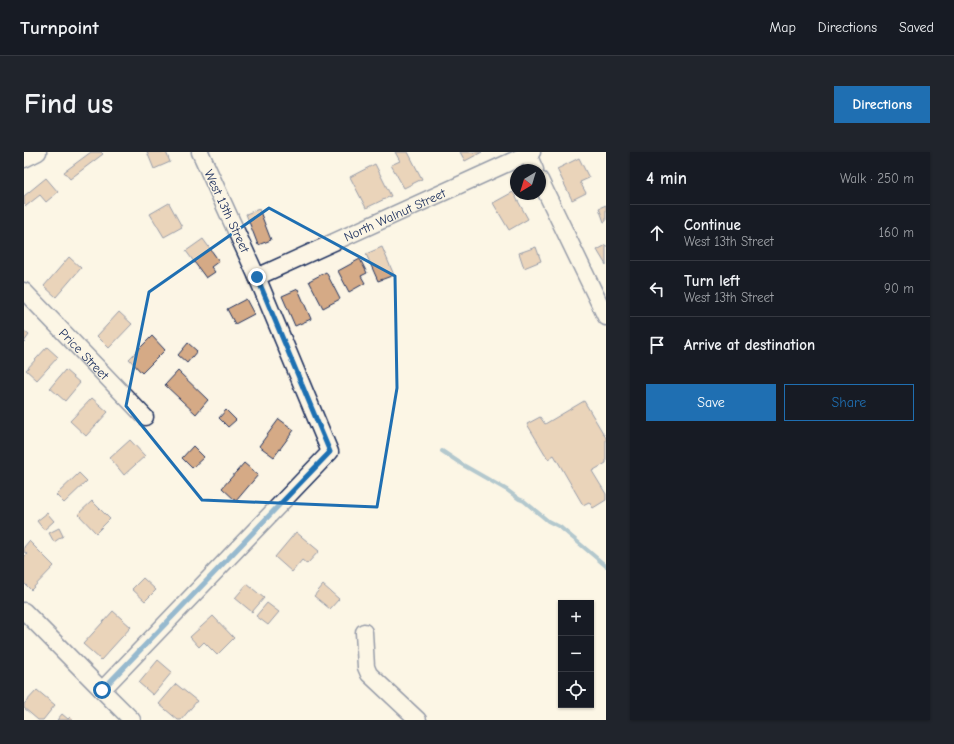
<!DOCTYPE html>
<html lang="en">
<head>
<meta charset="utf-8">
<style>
  :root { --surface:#171b24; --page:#20242c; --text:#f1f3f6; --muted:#9ea1a6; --line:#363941; --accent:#1f6fb2 }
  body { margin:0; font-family:"Comic Neue",sans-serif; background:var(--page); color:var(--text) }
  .controls { position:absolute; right:12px; bottom:12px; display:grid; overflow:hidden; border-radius:0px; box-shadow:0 1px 3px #0004 }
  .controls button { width:36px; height:36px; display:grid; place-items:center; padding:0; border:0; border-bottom:1px solid var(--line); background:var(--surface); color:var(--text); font:20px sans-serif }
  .compass { position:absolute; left:486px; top:12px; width:36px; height:36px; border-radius:50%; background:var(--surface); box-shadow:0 1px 3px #0004; rotate:218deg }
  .stop { position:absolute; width:12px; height:12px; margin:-9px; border:3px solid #1f6fb2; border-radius:50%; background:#fff }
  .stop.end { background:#1f6fb2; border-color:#fff; box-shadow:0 1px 4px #0008 }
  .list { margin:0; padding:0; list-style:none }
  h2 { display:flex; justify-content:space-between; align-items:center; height:52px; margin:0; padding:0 16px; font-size:17px }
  h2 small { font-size:13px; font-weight:400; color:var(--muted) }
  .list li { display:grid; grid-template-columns:26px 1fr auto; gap:12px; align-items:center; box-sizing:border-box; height:56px; padding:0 16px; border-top:1px solid var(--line) }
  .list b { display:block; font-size:15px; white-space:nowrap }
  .list p { margin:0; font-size:13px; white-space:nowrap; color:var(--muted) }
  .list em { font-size:13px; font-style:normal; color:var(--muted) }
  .actions { display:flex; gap:8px; padding:12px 16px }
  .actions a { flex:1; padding:9px 0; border:1px solid var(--accent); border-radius:0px; text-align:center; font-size:14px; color:var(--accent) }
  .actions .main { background:var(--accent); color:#fff }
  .icon { flex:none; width:22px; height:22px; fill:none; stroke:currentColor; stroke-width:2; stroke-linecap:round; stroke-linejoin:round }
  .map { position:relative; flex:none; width:582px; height:568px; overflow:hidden; border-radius:0px }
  header { display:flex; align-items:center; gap:24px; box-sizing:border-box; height:56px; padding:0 20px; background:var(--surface); border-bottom:1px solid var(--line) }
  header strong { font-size:19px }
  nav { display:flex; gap:22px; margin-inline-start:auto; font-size:14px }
  .intro { display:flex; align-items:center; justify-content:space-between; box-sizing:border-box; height:96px; padding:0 24px }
  h1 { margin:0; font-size:28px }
  .button { padding:10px 18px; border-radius:0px; background:var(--accent); color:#fff; font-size:14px; font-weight:700 }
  main { display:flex; gap:24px; padding:0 24px }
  aside { flex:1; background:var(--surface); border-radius:0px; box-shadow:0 1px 3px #0004 }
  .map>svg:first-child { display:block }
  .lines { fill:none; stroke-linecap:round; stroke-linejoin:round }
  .stream { stroke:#5b90b0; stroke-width:4 }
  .building { fill:#d5aa86; stroke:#1b2f5e }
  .street-casing { stroke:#1b2f5e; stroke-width:19 }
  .street { stroke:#fcf5e5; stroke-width:16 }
  .route { stroke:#1f6fb2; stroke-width:5 }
  .marked { fill:none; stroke:#1f6fb2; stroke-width:3; stroke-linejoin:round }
  .labels { text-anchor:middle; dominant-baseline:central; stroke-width:3; stroke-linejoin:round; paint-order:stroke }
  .street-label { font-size:13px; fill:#1b2f5e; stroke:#fcf5e5 }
</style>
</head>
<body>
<header>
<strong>Turnpoint</strong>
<nav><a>Map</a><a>Directions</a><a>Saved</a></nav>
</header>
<div class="intro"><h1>Find us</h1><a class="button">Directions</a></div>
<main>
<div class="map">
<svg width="582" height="568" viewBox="0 0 582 568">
  <rect width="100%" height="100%" fill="#fcf5e5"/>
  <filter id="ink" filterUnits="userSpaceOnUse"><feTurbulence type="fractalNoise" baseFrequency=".025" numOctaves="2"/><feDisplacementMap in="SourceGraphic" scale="8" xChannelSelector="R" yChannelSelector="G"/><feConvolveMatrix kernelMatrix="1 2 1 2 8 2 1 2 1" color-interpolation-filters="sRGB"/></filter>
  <g filter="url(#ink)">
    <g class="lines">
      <path class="stream" d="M418,299L439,313L483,338L495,347L500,349L524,369L536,375L582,414"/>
    </g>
    <path class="building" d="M67,0H77L79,2L46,27L40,20Z
      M123,0H142L146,10L130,17Z
      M371,0H384L398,27L380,36L367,13L376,9Z
      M436,0H458L441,9Z
      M555,6L565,26L556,30L562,41L548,48L533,17Z
      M351,12L367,44L342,56L326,25Z
      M22,26L34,40L22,50L16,43L2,54L0,52V44Z
      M489,40L504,67L485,78L469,51Z
      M145,51L158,75L140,85L126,62Z
      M582,53V69L580,70L575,56Z
      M235,57L247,88L234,93L222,62Z
      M179,87L195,109L187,115L191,120L182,126L162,99Z
      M582,93V113L573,98Z
      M358,95L370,123L354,129L342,102Z
      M512,95L517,109L500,116L495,101Z
      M45,105L57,116L32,145L20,134Z
      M336,107L343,121L337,124L341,131L325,140L314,119Z
      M302,120L316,147L299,156L285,129Z
      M274,137L287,167L271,174L258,144Z
      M222,147L230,162L211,172L203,157Z
      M95,160L108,172L85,196L73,184Z
      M0,179L5,183L0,190Z
      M128,184L141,198L118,221L105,207Z
      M164,191L173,199L163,211L154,203Z
      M23,195L34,205L13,228L2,218Z
      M41,218L56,231L41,249L26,236Z
      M154,219L184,248L172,262L141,233Z
      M68,246L84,260L62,284L46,269Z
      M560,249L582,286V311L568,319L582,342V348L569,356L565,350L559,353L530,303L524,307L503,272L516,265L521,272Z
      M202,258L212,268L204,275L195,266Z
      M255,267L270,278L250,305L235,294Z
      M106,288L121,304L100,323L86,306Z
      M169,294L180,305L168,316L158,306Z
      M220,311L234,323L212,349L198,336Z
      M55,321L63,329L40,351L32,343Z
      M68,349L86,367L72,381L54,362Z
      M23,361L30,369L20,378L13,369Z
      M35,376L39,384L30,390L25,381Z
      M272,380L295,399L283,412L278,408L268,420L251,405Z
      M5,389L30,414L7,438L0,431V405L3,402L0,400V395Z
      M119,426L132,438L121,449L108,437Z
      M223,432L240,446L228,460L211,446Z
      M299,433L315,447L306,457L290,444Z
      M243,451L255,460L244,473L232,464Z
      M89,459L107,475L77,508L59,492Z
      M189,464L210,486L193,503L180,490L175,495L166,485Z
      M134,508L148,520L129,543L115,531Z
      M152,532L173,549L157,568H154L135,552Z
      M13,538L31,553L19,568H14L0,556V552Z
      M38,562L44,567L46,565L49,568H33Z"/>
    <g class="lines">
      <defs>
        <g id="street">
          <path d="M503,0L511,18"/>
          <path d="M0,7L14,0"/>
          <path d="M516,28L582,165"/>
          <path id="s1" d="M233,125L508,0"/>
          <path id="s2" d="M0,139L121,265"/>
          <path d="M0,459L78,538L108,568"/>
          <path d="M340,480L342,515L345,522L394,568"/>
          <path d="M78,538L306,300L233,125L176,0"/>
        </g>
      </defs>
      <use href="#street" class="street-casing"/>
      <use href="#street" class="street"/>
    </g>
  </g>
  <g class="lines" filter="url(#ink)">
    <path class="route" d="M78,538L306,300L233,125"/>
  </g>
  <path d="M0 0H582V568H0ZM245,56L371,124L373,236L353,355L178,348L102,254L125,140Z" fill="#fcf5e5" fill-opacity=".55" fill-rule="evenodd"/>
  <path class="marked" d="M245,56L371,124L373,236L353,355L178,348L102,254L125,140Z"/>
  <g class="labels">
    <g class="street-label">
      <text transform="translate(203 59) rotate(65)">West 13th Street</text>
      <text stroke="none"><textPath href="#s1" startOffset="151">North Walnut Street</textPath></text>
      <text stroke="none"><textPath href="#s2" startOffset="87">Price Street</textPath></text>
    </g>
  </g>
</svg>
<div class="controls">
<button>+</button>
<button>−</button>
<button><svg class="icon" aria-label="locate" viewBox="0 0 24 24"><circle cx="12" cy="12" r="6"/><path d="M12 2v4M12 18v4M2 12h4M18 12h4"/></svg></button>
</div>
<svg class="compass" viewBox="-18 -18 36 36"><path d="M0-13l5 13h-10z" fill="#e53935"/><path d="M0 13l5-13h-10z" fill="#9ea1a6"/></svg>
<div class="stop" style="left:78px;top:538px"></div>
<div class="stop end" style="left:233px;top:125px"></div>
</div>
<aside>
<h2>4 min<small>Walk · 250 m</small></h2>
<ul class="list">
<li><svg class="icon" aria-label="ahead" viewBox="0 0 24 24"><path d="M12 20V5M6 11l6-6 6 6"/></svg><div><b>Continue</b><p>West 13th Street</p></div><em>160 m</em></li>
<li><svg class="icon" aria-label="left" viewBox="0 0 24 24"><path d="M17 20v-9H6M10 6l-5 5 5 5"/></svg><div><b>Turn left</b><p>West 13th Street</p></div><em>90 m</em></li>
<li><svg class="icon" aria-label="arrive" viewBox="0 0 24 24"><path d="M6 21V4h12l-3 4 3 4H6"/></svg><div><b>Arrive at destination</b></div></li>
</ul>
<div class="actions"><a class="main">Save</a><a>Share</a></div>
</aside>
</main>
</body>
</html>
